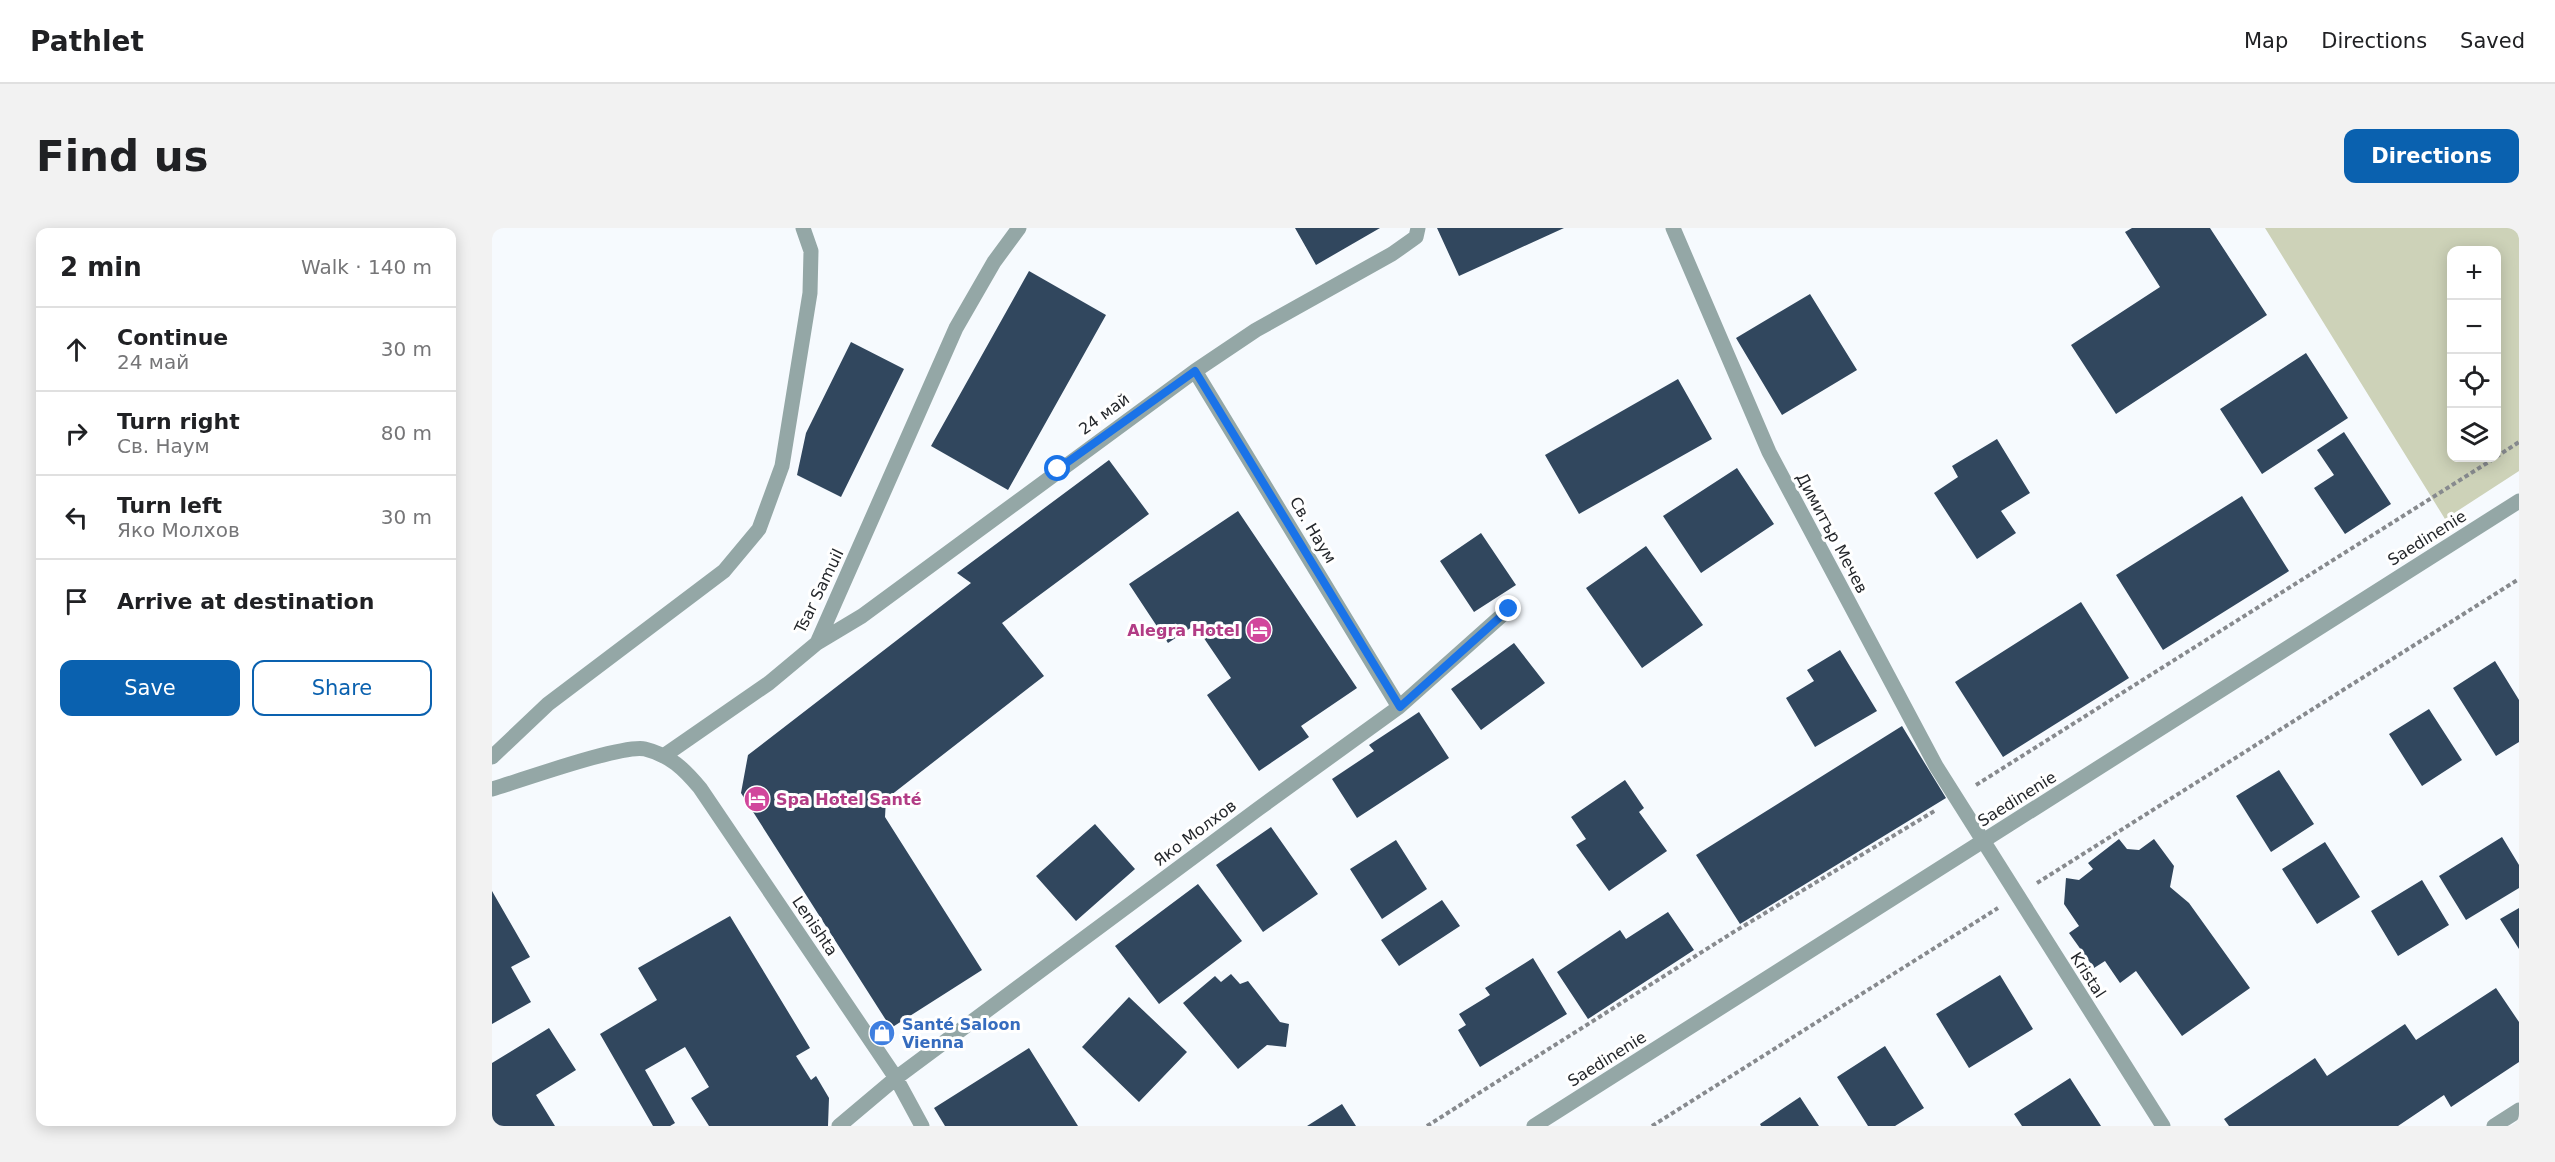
<!DOCTYPE html>
<html lang="en">
<head>
<meta charset="utf-8">
<style>
  :root { --surface:#fff; --page:#f2f2f2; --text:#202124; --muted:#757577; --line:#e0e0e0; --accent:#0a61af }
  body { margin:0; font-family:"DejaVu Sans",sans-serif; background:var(--page); color:var(--text) }
  .controls { position:absolute; right:18px; top:18px; display:grid; overflow:hidden; border-radius:12px; box-shadow:0 3px 15px #0003 }
  .controls button { width:54px; height:54px; display:grid; place-items:center; padding:0; border:0; border-bottom:2px solid var(--line); background:var(--surface); color:var(--text); font:30px sans-serif }
  .stop { position:absolute; width:18px; height:18px; margin:-14px; border:4px solid #1a73e8; border-radius:50%; background:#fff }
  .stop.end { background:#1a73e8; border-color:#fff; box-shadow:0 2px 6px #0008 }
  .list { margin:0; padding:0; list-style:none }
  h2 { display:flex; justify-content:space-between; align-items:center; height:78px; margin:0; padding:0 24px; font-size:26px }
  h2 small { font-size:20px; font-weight:400; color:var(--muted) }
  .list li { display:grid; grid-template-columns:39px 1fr auto; gap:18px; align-items:center; box-sizing:border-box; height:84px; padding:0 24px; border-top:2px solid var(--line) }
  .list b { display:block; font-size:22px; white-space:nowrap }
  .list p { margin:0; font-size:20px; white-space:nowrap; color:var(--muted) }
  .list em { font-size:20px; font-style:normal; color:var(--muted) }
  .actions { display:flex; gap:12px; padding:18px 24px }
  .actions a { flex:1; padding:14px 0; border:2px solid var(--accent); border-radius:12px; text-align:center; font-size:21px; color:var(--accent) }
  .actions .main { background:var(--accent); color:#fff }
  .icon { flex:none; width:33px; height:33px; fill:none; stroke:currentColor; stroke-width:2; stroke-linecap:round; stroke-linejoin:round }
  .map { position:relative; flex:none; width:2027px; height:898px; overflow:hidden; border-radius:12px }
  header { display:flex; align-items:center; gap:36px; box-sizing:border-box; height:84px; padding:0 30px; background:var(--surface); border-bottom:2px solid var(--line) }
  header strong { font-size:28px }
  nav { display:flex; gap:33px; margin-inline-start:auto; font-size:21px }
  .intro { display:flex; align-items:center; justify-content:space-between; box-sizing:border-box; height:144px; padding:0 36px }
  h1 { margin:0; font-size:42px }
  .button { padding:15px 27px; border-radius:12px; background:var(--accent); color:#fff; font-size:21px; font-weight:700 }
  main { display:flex; gap:36px; padding:0 36px }
  aside { flex:1; background:var(--surface); border-radius:12px; box-shadow:0 3px 15px #0003 }
  .map>svg:first-child { display:block }
  .green { fill:#cdd2b8; fill-rule:evenodd }
  .building { fill:#31475e }
  .lines { fill:none; stroke-linecap:round; stroke-linejoin:round }
  .path { stroke:#878a8e; stroke-width:4; stroke-dasharray:4.5 3; stroke-linecap:butt }
  .minor { stroke:#94a7a6; stroke-width:15 }
  .route { stroke:#1a73e8; stroke-width:8 }
  .labels { text-anchor:middle; dominant-baseline:central; stroke-width:6; stroke-linejoin:round; paint-order:stroke }
  .street-label { font-size:16px; fill:#24272b; stroke:#fff }
  .hotel-label { font-size:16px; font-weight:bold; fill:#b23c85; stroke:#fff; text-anchor:end }
  .shop-label { font-size:16px; font-weight:bold; fill:#366cbe; stroke:#fff; text-anchor:start }
</style>
</head>
<body>
<header>
<strong>Pathlet</strong>
<nav><a>Map</a><a>Directions</a><a>Saved</a></nav>
</header>
<div class="intro"><h1>Find us</h1><a class="button">Directions</a></div>
<main>
<aside>
<h2>2 min<small>Walk · 140 m</small></h2>
<ul class="list">
<li><svg class="icon" aria-label="ahead" viewBox="0 0 24 24"><path d="M12 20V5M6 11l6-6 6 6"/></svg><div><b>Continue</b><p>24 май</p></div><em>30 m</em></li>
<li><svg class="icon" aria-label="right" viewBox="0 0 24 24"><path d="M7 20v-9h11M14 6l5 5-5 5"/></svg><div><b>Turn right</b><p>Св. Наум</p></div><em>80 m</em></li>
<li><svg class="icon" aria-label="left" viewBox="0 0 24 24"><path d="M17 20v-9H6M10 6l-5 5 5 5"/></svg><div><b>Turn left</b><p>Яко Молхов</p></div><em>30 m</em></li>
<li><svg class="icon" aria-label="arrive" viewBox="0 0 24 24"><path d="M6 21V4h12l-3 4 3 4H6"/></svg><div><b>Arrive at destination</b></div></li>
</ul>
<div class="actions"><a class="main">Save</a><a>Share</a></div>
</aside>
<div class="map">
<svg width="2027" height="898" viewBox="0 0 2027 898">
  <rect width="100%" height="100%" fill="#f6fafe"/>
  <path class="green" d="M1773,0H2027V243L1953,291ZM1960,22H2004V230H1960Z"/>
  <path class="building" d="M803,0H888L824,37Z
    M945,0H1072L967,48Z
    M1640,0H1718L1775,87L1624,186L1579,117L1668,59L1633,4Z
    M537,43L614,87L516,262L439,218Z
    M1318,66L1365,142L1290,187L1244,110Z
    M359,114L412,141L349,269L305,247L314,205Z
    M1814,125L1856,190L1770,246L1728,181Z
    M1186,151L1220,211L1087,286L1053,227Z
    M1852,204L1899,276L1853,306L1822,260L1842,247L1825,222Z
    M1505,211L1538,265L1509,283L1524,305L1485,331L1442,265L1466,249L1460,238Z
    M617,232L657,286L510,395L552,448L394,571L393,589L490,742L399,800L249,565L256,527L479,355L465,345Z
    M1245,240L1282,296L1209,345L1171,288Z
    M1750,268L1797,343L1671,422L1624,347Z
    M746,283L865,460L809,498L817,509L767,543L715,467L739,450L703,397L676,415L637,356Z
    M989,305L1024,357L982,384L948,333Z
    M1154,318L1211,397L1150,440L1094,360Z
    M1589,374L1637,450L1511,529L1463,454Z
    M1022,415L1053,455L989,502L959,461Z
    M1348,422L1385,483L1323,519L1294,470L1322,453L1315,442Z
    M2003,433L2027,472V514L2004,528L1961,460Z
    M1937,481L1970,532L1930,558L1897,506Z
    M927,484L957,530L865,590L840,551L882,523L877,517Z
    M1410,498L1454,570L1248,696L1204,627Z
    M1787,542L1822,596L1779,624L1744,568Z
    M1133,552L1152,580L1147,584L1175,623L1117,663L1084,617L1094,611L1079,589Z
    M603,596L643,641L584,693L544,648Z
    M779,599L826,666L771,704L724,637Z
    M2010,609L2027,637V660L1974,692L1947,648Z
    M1627,611L1635,621L1647,622L1662,611L1682,638L1678,659L1697,675L1758,760L1690,808L1644,743L1628,755L1613,733L1602,740L1577,705L1587,698L1572,676L1574,650L1587,652L1601,641L1596,635Z
    M904,612L935,661L890,691L858,641Z
    M1833,614L1868,669L1825,696L1790,641Z
    M1930,652L1957,697L1906,728L1879,683Z
    M706,656L750,713L667,776L623,718Z
    M0,663L38,729L19,739L39,774L0,796Z
    M950,672L968,698L907,738L889,712Z
    M2027,680V721L2008,691Z
    M1176,684L1202,722L1096,791L1065,744L1128,702L1134,711Z
    M238,688L318,820L304,828L319,852L324,848L337,870L336,898H217L199,870L217,859L193,819L153,842L183,895L178,898H161L108,806L165,772L146,740Z
    M1041,730L1075,786L988,839L966,802L974,797L967,786L998,767L993,760Z
    M739,746L748,756L756,753L788,794L797,796L794,819L775,817L746,841L691,775L723,748L729,754Z
    M1508,747L1541,801L1477,840L1444,786Z
    M2004,760L2027,794V834L1959,879L1952,867L1906,898H1737L1732,891L1823,830L1835,848L1913,796L1924,812Z
    M637,769L695,824L647,874L590,819Z
    M57,800L84,842L44,867L63,898H0V835Z
    M1393,818L1432,880L1403,898H1376L1345,849Z
    M537,820L586,898H453L442,880Z
    M1578,850L1609,898H1530L1522,886Z
    M1308,869L1327,898H1269L1268,896Z
    M850,876L864,898H815Z"/>
  <g class="lines">
    <path class="path" d="M2004,229L2027,214
      M1484,557L2003,230
      M1545,655L2027,351
      M935,898L1240,705L1444,582
      M1160,898L1506,680"/>
    <path class="minor" d="M1181,0L1277,224L1444,538L1671,898
      M703,143L907,479
      M325,415L370,388L703,143L764,102L900,26L924,9L926,0
      M173,527L277,455L325,415L464,100L502,34L527,0
      M0,529L56,476L232,343L267,301L290,238L318,65L319,23L311,0
      M0,561C28,553 130,516 153,521C178,527 192,541 208,560L404,850L430,898
      M347,898L404,850L766,581L907,479L1017,381
      M1042,898L2027,273
      M2002,898L2027,882"/>
  </g>
  <g class="lines">
    <path class="route" d="M566,241L703,143L908,479L1017,381"/>
  </g>
  <defs>
    <symbol id="hotel-disc" viewBox="-11 -11 22 22"><circle r="9.5" fill="#d1479c" stroke="#fff"/><path d="M-6-4.5h1.5V1H6V5H4.5V3h-9V5H-6ZM-4 0a1.8 1.8 0 1 1 3.6 0ZM.5 0V-2.5h3Q6-2.5 6 0Z" fill="#fff"/></symbol>
    <symbol id="shop-disc" viewBox="-11 -11 22 22"><circle r="9.5" fill="#3f7fe0" stroke="#fff"/><path d="M-5-2.5h2.3a2.7 3.5 0 0 1 5.4 0H5L5.5 6h-11ZM-1.5-2.5h3a1.5 2.3 0 0 0-3 0Z" fill="#fff"/></symbol>
  </defs>
  <g fill-rule="evenodd">
    <use href="#hotel-disc" x="752" y="387" width="30" height="30"/>
    <use href="#hotel-disc" x="250" y="556" width="30" height="30"/>
    <use href="#shop-disc" x="375" y="790" width="30" height="30"/>
  </g>
  <g class="labels">
    <g class="street-label">
      <text transform="translate(612 186) rotate(-36)">24 май</text>
      <text transform="translate(821 302) rotate(59)">Св. Наум</text>
      <text transform="translate(1340 305) rotate(62)">Димитър Мечев</text>
      <text transform="translate(1935 310) rotate(-32)">Saedinenie</text>
      <text transform="translate(327 363) rotate(-64)">Tsar Samuil</text>
      <text transform="translate(1525 571) rotate(-32)">Saedinenie</text>
      <text transform="translate(703 605) rotate(-37)">Яко Молхов</text>
      <text transform="translate(323 698) rotate(56)">Lenishta</text>
      <text transform="translate(1596 747) rotate(57)">Kristal</text>
      <text transform="translate(1115 831) rotate(-32)">Saedinenie</text>
    </g>
    <g class="hotel-label">
      <text x="748" y="402">Alegra Hotel</text>
      <text x="284" y="571" text-anchor="start">Spa Hotel Santé</text>
    </g>
    <g class="shop-label">
      <text x="410" y="796">Santé Saloon<tspan x="410" dy="18">Vienna</tspan></text>
    </g>
  </g>
</svg>
<div class="controls">
<button>+</button>
<button>−</button>
<button><svg class="icon" aria-label="locate" viewBox="0 0 24 24"><circle cx="12" cy="12" r="6"/><path d="M12 2v4M12 18v4M2 12h4M18 12h4"/></svg></button>
<button><svg class="icon" aria-label="layers" viewBox="0 0 24 24"><path d="M12 4l9 5-9 5-9-5zM3 14l9 5 9-5"/></svg></button>
</div>
<div class="stop" style="left:566px;top:241px"></div>
<div class="stop end" style="left:1017px;top:381px"></div>
</div>
</main>
</body>
</html>
